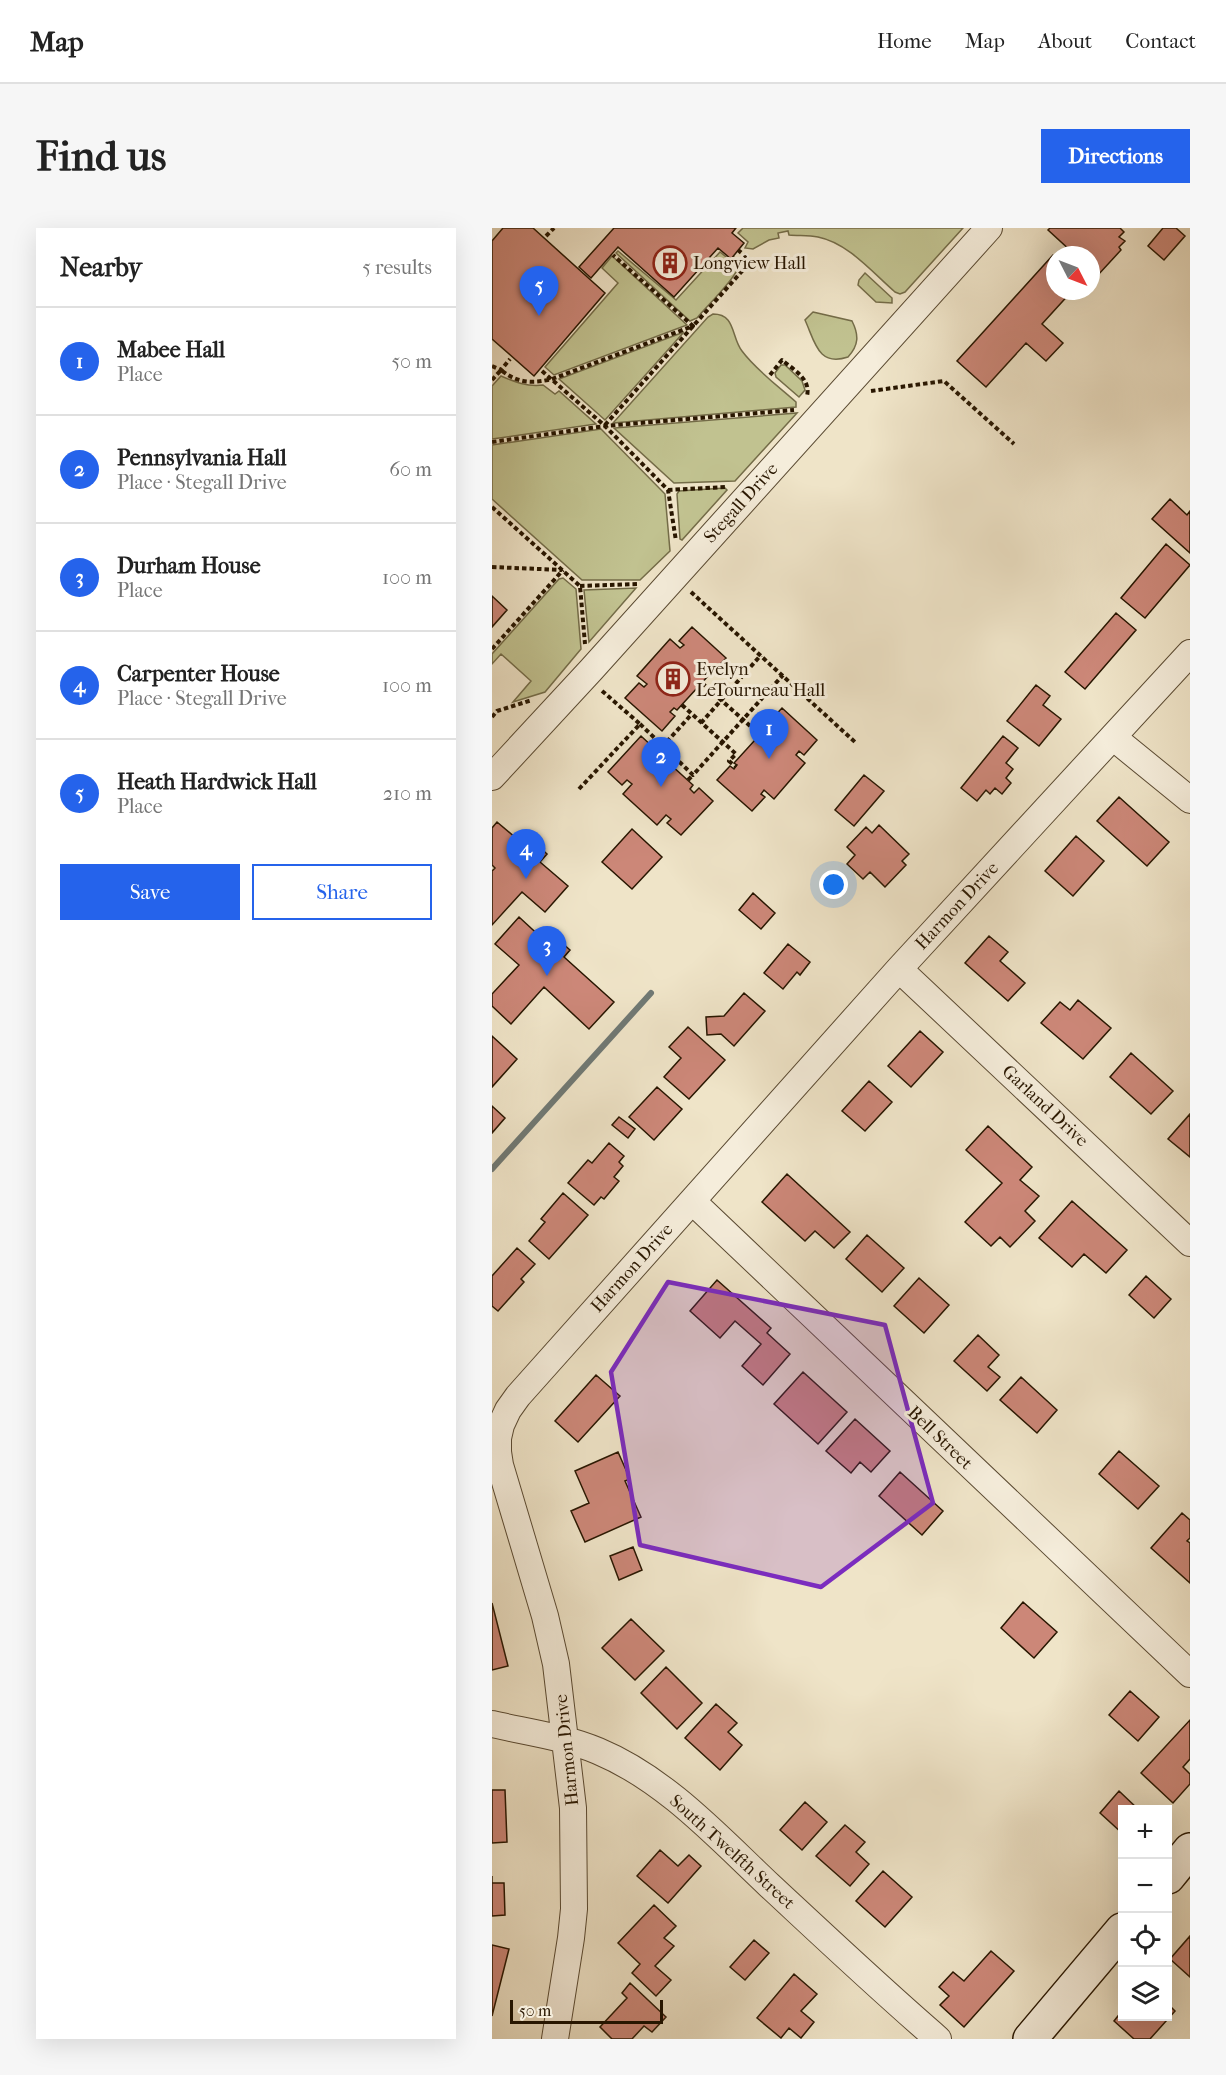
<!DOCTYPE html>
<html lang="en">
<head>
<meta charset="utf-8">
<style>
  :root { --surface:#fff; --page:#f6f6f6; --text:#222; --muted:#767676; --line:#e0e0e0; --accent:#2563eb }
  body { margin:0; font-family:"IM FELL French Canon",serif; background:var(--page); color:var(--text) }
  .controls { position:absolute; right:18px; bottom:18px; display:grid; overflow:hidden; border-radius:0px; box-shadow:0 6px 24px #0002 }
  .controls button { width:54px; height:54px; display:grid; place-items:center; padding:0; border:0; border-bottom:2px solid var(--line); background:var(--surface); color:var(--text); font:30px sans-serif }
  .compass { position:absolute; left:554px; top:18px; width:54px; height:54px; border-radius:50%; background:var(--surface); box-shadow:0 6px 24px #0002; rotate:132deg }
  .scale { position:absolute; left:18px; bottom:15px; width:153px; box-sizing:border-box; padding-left:6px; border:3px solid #281600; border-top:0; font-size:16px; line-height:21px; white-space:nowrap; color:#281600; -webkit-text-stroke:4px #f5eddb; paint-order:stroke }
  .you { position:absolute; left:342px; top:657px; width:21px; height:21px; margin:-15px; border:4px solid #fff; border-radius:50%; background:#1a73e8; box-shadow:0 0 0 9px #1a73e833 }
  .badge { display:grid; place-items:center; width:39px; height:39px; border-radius:50%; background:var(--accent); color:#fff; font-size:20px; font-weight:700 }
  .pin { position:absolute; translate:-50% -50px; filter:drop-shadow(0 2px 3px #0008) }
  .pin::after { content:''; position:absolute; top:32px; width:21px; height:18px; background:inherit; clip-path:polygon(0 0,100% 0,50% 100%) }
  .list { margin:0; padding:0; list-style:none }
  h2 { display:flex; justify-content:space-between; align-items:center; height:78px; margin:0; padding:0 24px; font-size:26px }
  h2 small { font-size:20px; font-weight:400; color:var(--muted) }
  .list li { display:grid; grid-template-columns:39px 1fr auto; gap:18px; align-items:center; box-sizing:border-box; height:108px; padding:0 24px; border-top:2px solid var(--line) }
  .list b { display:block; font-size:22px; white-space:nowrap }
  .list p { margin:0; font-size:20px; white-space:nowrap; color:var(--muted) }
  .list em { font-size:20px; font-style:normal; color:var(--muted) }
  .actions { display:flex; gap:12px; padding:18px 24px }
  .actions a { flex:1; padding:14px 0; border:2px solid var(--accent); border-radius:0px; text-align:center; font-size:21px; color:var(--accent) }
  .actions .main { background:var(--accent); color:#fff }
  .icon { flex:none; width:33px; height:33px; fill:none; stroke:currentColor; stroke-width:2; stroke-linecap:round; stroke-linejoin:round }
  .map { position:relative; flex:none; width:698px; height:1811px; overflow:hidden; border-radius:0px }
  header { display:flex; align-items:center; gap:36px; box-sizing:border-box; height:84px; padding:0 30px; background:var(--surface); border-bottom:2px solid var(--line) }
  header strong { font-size:28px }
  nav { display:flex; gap:33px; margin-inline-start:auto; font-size:21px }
  .intro { display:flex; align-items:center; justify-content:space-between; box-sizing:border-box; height:144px; padding:0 36px }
  h1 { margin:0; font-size:42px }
  .button { padding:15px 27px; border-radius:0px; background:var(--accent); color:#fff; font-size:21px; font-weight:700 }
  main { display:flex; gap:36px; padding:0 36px }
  aside { flex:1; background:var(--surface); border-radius:0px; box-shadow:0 6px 24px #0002 }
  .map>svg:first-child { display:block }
  .green { fill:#c1c290; stroke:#746c48; stroke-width:1.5 }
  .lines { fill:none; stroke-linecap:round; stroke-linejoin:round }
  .stream { stroke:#707974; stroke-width:6 }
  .building { fill:#cc8778; stroke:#281600; stroke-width:1.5 }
  .street-casing { stroke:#5a4a32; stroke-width:28 }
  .secondary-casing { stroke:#281600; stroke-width:36 }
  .path { stroke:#281600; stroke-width:4; stroke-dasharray:4.5 3; stroke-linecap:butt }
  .street { stroke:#f5eddb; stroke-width:26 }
  .secondary { stroke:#f5eddb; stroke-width:33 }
  .marked { fill:#7b2cbf; fill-opacity:0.2; stroke:#7b2cbf; stroke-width:4.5; stroke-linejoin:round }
  .labels { text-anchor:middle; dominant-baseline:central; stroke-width:6; stroke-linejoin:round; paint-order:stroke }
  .poi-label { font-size:18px; fill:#281600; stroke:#f5eddb; text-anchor:start }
  .street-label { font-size:18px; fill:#281600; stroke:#f5eddb }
</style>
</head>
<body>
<header>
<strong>Map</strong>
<nav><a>Home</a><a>Map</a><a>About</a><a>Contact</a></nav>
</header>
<div class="intro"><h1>Find us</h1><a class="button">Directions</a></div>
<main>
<aside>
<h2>Nearby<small>5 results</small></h2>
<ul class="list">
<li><span class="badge">1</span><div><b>Mabee Hall</b><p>Place</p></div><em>50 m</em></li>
<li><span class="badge">2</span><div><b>Pennsylvania Hall</b><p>Place · Stegall Drive</p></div><em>60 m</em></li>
<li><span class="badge">3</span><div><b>Durham House</b><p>Place</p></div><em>100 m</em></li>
<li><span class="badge">4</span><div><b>Carpenter House</b><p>Place · Stegall Drive</p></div><em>100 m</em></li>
<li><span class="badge">5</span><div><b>Heath Hardwick Hall</b><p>Place</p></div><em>210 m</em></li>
</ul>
<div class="actions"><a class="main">Save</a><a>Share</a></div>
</aside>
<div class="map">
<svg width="698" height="1811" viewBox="0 0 698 1811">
  <rect width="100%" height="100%" fill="#efe4c8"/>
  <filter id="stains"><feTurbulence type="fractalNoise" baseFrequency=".00333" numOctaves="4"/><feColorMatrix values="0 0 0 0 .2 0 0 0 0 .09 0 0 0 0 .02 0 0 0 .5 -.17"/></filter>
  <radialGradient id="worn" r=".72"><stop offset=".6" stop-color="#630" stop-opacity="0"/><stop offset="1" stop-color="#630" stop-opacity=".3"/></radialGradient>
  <path class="green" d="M251,0H471L413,64L408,66L403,64C380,44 356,15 326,9C316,7 307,8 297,7L296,3L286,5L287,10L277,12L261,21L253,20L256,14L246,5Z
    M126,23L184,72L228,24L238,32L242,29C246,33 247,37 245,42C240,54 214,79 205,90L198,93L124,25Z
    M120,28L195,97L62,147L53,139L126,55L110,40Z
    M373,45L400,70V75L384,74L366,57L367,52Z
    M321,84L360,93C367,107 367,117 356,129C326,139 323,114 313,92Z
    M221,86C244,86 239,109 250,123C264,142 286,158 304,174V179L121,195L216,89Z
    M192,104L113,192L67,151Z
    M289,137H293L310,153L313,162L307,169L284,149L283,145Z
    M9,148C23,154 35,159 51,157L63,166L67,163L104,196L0,211V158Z
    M305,185L243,253L182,255L122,200Z
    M109,201L173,266L178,323L148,352H90L0,271V217Z
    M233,260L235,262L190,312L188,311L185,266L187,263Z
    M71,350L84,361L89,421L53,464L21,474L39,453L9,426L0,436V426L67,351Z
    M144,360L97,414L92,362Z"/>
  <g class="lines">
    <path class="stream" d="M0,941L159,765"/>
  </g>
  <path class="building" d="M11,0H41L113,65L42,148L0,111V13Z
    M122,0H244L240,5L252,15L239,31L226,20L182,69L126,19L99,50L87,39Z
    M558,0H628L632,4L627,9L633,13L627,19L629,22L606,47L599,40V27H580L581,25L556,2Z
    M671,0H684L693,8L672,32L656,18Z
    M561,27L563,29V63H580L550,96L571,115L554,133L534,115L494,159L465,133Z
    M678,271L695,287L698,283V325L660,291Z
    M674,316L698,337L653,390L629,370Z
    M0,368L15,382L0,399Z
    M624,385L644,402L593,461L573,444Z
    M200,399L234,430L221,444L217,441L213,445L216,448L185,482L182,480L178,484L183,488L170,503L133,470L147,455L152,459L155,456L145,448L178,411L188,420L192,417L187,413Z
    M544,457L558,468L551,477L569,491L547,518L515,493Z
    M290,480L325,512L312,527L307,523L304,527L313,535L282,571L272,562L269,566L273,569L260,583L225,552L238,538L242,541L245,537L242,535L273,501L276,504L281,499L276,495Z
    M149,508L163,521L159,526L165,531L168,527L201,557L198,561L202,565L207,560L221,573L189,607L175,595L179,591L174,587L165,597L131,566L140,556L135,552L130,557L116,544Z
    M511,508L526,520L514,535L521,541L514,550L519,555L510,566L503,560L498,566L494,562L485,573L469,560Z
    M372,547L392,563L362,598L343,582Z
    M627,569L677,614L655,638L605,593Z
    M5,594L31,616L37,609L55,626L48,634L76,658L53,684L30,664L0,697V643L3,640L0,637V600Z
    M387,597L417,626L410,633L414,637L393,659L378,644L371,651L355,636L363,627L355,619L374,599L380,605Z
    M140,601L170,629L140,661L110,634Z
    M584,608L612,633L581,668L553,643Z
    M261,665L283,685L269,701L247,682Z
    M27,689L53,713L60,706L78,722L72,729L122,774L97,801L52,759L19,796L0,778V766L27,737L3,716Z
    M497,708L516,724L508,733L533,755L516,773L473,735Z
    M296,716L318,734L308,747L305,744L291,761L272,745Z
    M252,765L273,783L242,818L229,806L215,807L214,789L232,788Z
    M586,772L619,800L591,831L549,795L568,774L578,782Z
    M196,799L233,832L197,871L172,849L189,830L177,819Z
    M428,803L451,824L419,859L396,838Z
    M0,808L25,831L0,859Z
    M639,825L681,863L659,886L618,849Z
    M377,853L400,874L373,903L350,883Z
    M165,859L190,881L162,912L137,889Z
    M0,878L13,890L0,905Z
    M698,886V929L676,911Z
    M127,889L143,901L136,910L120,897Z
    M496,898L540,939L528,952L547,968L533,983L543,993L518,1019L508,1009L499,1018L473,994L510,955L474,922Z
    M117,915L132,928L127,934L131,938L122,949L127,953L112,971L109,969L102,977L76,955L96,932L100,935Z
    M295,946L358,1004L342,1020L323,1003L313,1013L270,974Z
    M71,965L96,987L57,1031L37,1013L53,994L49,991Z
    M580,973L635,1022L614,1045L592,1026L580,1039L547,1010Z
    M375,1007L412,1040L390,1064L354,1031Z
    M25,1020L43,1036L29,1051L32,1054L6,1083L0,1078V1048Z
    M654,1048L679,1071L662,1090L637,1067Z
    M427,1050L457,1077L432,1105L402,1078Z
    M225,1052L279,1100L275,1105L298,1126L271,1157L250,1138L269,1116L243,1093L228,1110L198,1083Z
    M486,1107L507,1127L496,1139L508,1149L495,1163L462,1133Z
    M311,1144L355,1184L326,1216L282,1176Z
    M104,1147L128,1168L86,1214L63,1193Z
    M529,1149L565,1182L545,1205L508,1172Z
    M363,1191L398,1223L379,1244L368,1234L359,1245L334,1223Z
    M627,1223L667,1258L646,1281L607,1246Z
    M126,1224L138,1251L133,1253L149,1289L93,1314L79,1283L97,1275L83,1243Z
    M408,1244L451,1283L430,1307L387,1268Z
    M690,1285L698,1292V1310L695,1313L698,1315V1355L659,1320Z
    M141,1319L150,1342L127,1352L118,1328Z
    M531,1374L565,1404L542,1430L509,1400Z
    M0,1375L16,1438L0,1442Z
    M139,1391L172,1423L143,1452L110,1420Z
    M174,1439L210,1475L185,1501L149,1465Z
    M638,1463L667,1489L646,1513L617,1487Z
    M224,1476L245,1495L236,1504L250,1517L228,1542L193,1510Z
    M698,1492V1531L691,1539L698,1546V1556L681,1575L649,1545Z
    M0,1562H13L15,1614L0,1615Z
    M627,1563L647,1582H630V1605L608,1585Z
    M313,1574L335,1594L310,1622L288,1602Z
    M353,1597L373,1614L364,1624L377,1636L358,1658L324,1628Z
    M168,1622L186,1638L197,1627L209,1638L176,1675L145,1648Z
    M391,1643L420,1669L393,1699L364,1673Z
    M0,1648V1655H12L13,1687L0,1688Z
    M162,1677L184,1698L172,1710L182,1718L163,1738L179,1752L164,1768L140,1745L148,1736L126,1715Z
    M698,1708V1749L678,1731Z
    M262,1712L277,1725L253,1752L238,1739Z
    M0,1717L17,1721L0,1788Z
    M499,1723L522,1743L472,1799L448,1777L457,1768L447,1759L461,1744L472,1753Z
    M302,1746L325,1766L309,1783L322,1794L309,1810L297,1800L289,1810L265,1790Z
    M138,1755L174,1789L160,1804L152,1798L140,1811H120L108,1799L135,1770L130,1765Z
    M676,1776L683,1783L658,1811H642L622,1793L630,1783V1788H676Z"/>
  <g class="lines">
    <defs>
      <path id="street" d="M622,510L698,572
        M0,549L99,442L497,0
        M407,741L698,1015
        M200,973L698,1446
        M0,1496C35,1504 73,1509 106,1523C173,1551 225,1608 277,1657C333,1709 388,1761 446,1811
        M63,1811L79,1710L82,1681L81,1580L64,1436L53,1388L8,1237L6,1224V1210L9,1197L16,1182L26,1168L407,741L698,425"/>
      <path id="secondary" d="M676,1649L698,1622
        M538,1811L630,1702"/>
    </defs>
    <use href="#street" class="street-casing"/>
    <use href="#secondary" class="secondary-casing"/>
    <path class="path" d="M54,8L62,0
      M0,138L9,142L18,131
      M50,143L113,198L176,262L184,313
      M278,147L290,132C302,142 319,151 315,168
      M0,152L9,142C25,155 40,156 60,151L201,98L121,27
      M379,163L452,153L522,216
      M113,197L259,33L246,22
      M0,214L113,198L302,182
      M176,262L233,259
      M0,279L88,358L93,416
      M0,339L70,342
      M88,358L148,356
      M199,364L364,515
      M0,421L71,342
      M210,455L265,504L273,496L279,501
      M190,477L244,526L237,533L244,539
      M0,489L5,483L40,472
      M209,495L269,427
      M148,496L171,518L199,487
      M171,518L201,547L291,447
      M196,552L201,547
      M87,561L148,496L109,462"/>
    <use href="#street" class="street"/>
    <use href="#secondary" class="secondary"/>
  </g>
  <path class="marked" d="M176,1054L393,1097L441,1275L329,1359L148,1317L119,1144Z"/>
  <defs>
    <symbol id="building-ring" viewBox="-11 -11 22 22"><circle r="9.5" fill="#f5eddb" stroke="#8f2418" stroke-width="1.5"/><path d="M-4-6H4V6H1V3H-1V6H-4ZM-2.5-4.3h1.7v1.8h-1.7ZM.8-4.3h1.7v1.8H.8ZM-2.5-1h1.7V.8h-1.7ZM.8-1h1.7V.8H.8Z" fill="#8f2418"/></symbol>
  </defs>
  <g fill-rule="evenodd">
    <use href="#building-ring" x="159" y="16" width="38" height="38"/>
    <use href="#building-ring" x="162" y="432" width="38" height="38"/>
  </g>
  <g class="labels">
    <g class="poi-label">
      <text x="201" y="35">Longview Hall</text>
      <text x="204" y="441">Evelyn<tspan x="204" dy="21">LeTourneau Hall</tspan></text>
    </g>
    <g class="street-label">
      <text transform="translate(249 275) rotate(-48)">Stegall Drive</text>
      <text transform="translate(465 678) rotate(-47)">Harmon Drive</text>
      <text transform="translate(553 878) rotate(43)">Garland Drive</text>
      <text transform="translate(140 1040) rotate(-48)">Harmon Drive</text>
      <text transform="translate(448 1210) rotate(44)">Bell Street</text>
      <text transform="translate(75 1522) rotate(-96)">Harmon Drive</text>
      <text transform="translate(240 1624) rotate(42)">South Twelfth Street</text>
    </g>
  </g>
  <rect width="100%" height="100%" filter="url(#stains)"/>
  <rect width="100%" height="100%" fill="url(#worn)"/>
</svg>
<div class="controls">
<button>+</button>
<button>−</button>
<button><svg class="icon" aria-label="locate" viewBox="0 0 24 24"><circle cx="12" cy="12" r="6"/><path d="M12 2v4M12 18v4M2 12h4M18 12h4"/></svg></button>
<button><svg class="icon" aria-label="layers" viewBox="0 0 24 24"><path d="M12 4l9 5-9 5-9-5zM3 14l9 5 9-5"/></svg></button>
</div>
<svg class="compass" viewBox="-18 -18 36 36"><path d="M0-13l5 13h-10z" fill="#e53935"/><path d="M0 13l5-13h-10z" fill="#767676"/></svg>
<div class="scale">50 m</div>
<div class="you"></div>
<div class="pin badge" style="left:277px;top:531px">1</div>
<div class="pin badge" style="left:169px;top:559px">2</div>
<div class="pin badge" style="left:55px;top:748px">3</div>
<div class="pin badge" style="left:34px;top:651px">4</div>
<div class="pin badge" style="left:47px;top:88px">5</div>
</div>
</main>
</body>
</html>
